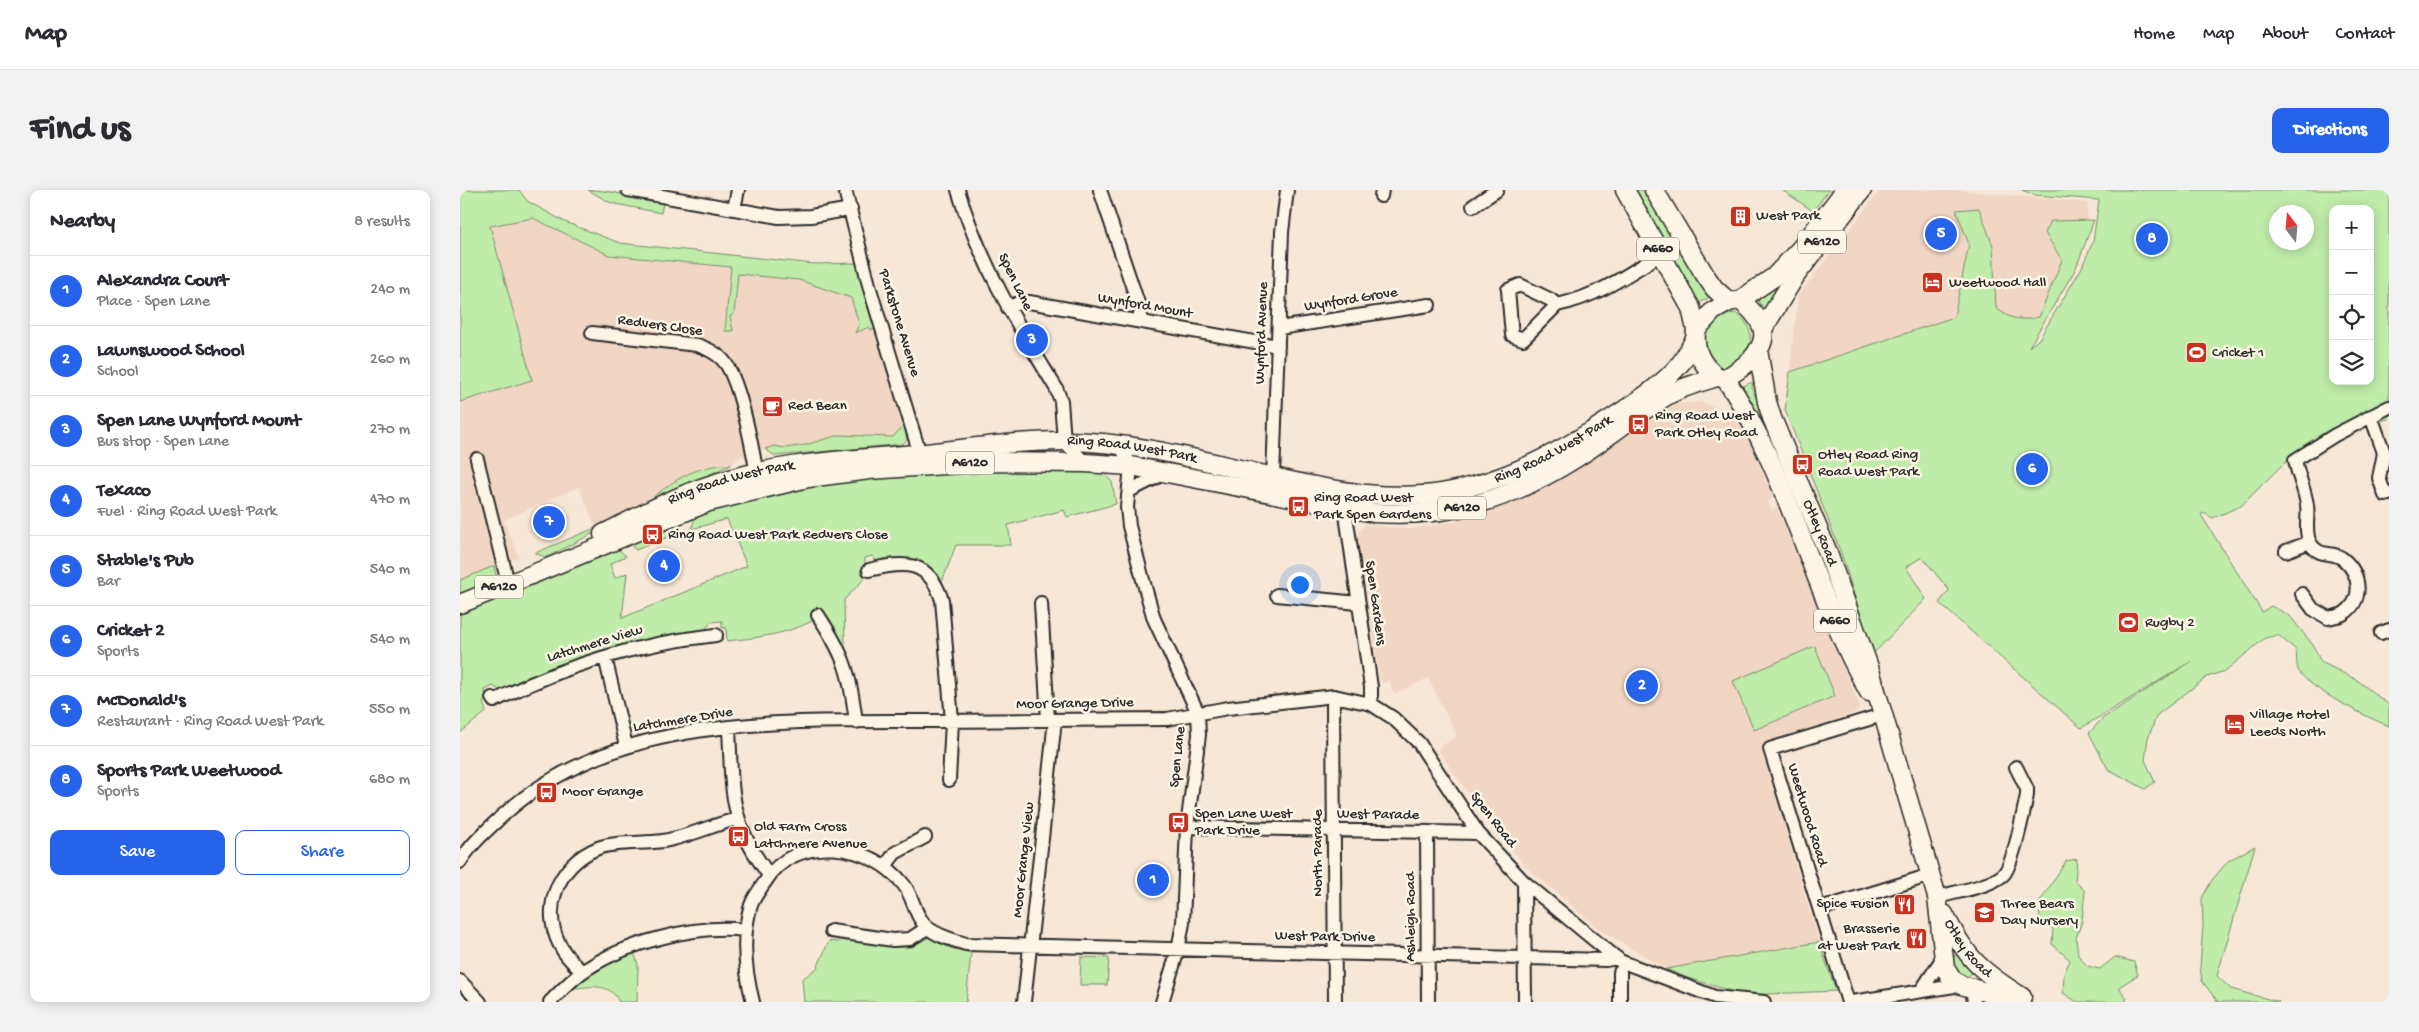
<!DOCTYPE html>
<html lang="en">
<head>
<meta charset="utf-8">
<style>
  :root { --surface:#fff; --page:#f2f2f3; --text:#2b2b33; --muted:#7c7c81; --line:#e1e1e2; --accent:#2563eb }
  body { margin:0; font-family:"Gochi Hand",sans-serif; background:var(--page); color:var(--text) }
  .controls { position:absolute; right:15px; top:15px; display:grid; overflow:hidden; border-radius:10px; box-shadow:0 2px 12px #0003 }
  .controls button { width:45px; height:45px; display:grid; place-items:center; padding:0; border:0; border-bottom:1px solid var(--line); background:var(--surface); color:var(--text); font:25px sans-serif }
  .compass { position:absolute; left:1809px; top:15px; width:45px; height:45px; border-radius:50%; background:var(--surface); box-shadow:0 2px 12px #0003; rotate:344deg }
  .you { position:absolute; left:839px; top:394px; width:18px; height:18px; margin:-12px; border:4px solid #fff; border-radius:50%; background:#1a73e8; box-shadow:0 0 0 8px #1a73e833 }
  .badge { display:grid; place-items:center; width:32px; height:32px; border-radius:50%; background:var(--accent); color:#fff; font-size:16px; font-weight:700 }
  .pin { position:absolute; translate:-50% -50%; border:2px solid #fff; box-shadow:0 1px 5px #0006 }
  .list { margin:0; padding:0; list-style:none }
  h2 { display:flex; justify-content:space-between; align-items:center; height:65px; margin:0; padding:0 20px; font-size:21px }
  h2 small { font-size:16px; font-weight:400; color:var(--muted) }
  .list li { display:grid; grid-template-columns:32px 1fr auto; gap:15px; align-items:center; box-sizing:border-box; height:70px; padding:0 20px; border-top:1px solid var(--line) }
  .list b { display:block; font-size:19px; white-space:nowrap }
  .list p { margin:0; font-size:16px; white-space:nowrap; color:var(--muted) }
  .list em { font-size:16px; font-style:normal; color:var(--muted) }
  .actions { display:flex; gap:10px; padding:15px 20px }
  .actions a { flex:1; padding:11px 0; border:1px solid var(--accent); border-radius:10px; text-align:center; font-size:18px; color:var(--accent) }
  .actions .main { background:var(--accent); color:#fff }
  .icon { flex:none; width:28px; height:28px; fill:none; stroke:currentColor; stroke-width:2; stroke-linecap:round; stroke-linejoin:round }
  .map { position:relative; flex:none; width:1929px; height:812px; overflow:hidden; border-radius:10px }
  header { display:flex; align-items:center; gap:30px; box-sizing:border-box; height:70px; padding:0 25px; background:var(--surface); border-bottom:1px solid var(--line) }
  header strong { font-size:24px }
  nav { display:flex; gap:28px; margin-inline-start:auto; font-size:18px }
  .intro { display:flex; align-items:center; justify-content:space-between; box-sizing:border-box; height:120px; padding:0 30px }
  h1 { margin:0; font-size:35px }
  .button { padding:12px 22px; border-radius:10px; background:var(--accent); color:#fff; font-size:18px; font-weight:700 }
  main { display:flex; gap:30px; padding:0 30px }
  aside { flex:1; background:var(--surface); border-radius:10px; box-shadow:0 2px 12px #0003 }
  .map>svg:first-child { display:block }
  .built { fill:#f2d6c4 }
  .green { fill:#bfeca9; stroke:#758c6a; fill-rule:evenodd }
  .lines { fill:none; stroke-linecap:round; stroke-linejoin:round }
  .minor-casing { stroke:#2b2b2b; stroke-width:16 }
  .highway-casing { stroke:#2b2b2b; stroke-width:21 }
  .minor { stroke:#fcf5e5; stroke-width:12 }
  .highway { stroke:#fcf5e5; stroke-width:18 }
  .labels { text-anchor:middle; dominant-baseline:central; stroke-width:5; stroke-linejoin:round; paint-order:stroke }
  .shield { fill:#fcf5e5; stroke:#6a6863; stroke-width:1 }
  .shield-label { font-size:14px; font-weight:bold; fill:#2b2b2b }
  .poi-label { font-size:15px; fill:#2b2b2b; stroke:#fcf5e5; text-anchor:start }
  .street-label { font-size:15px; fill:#2b2b2b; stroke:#fcf5e5 }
</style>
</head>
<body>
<header>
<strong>Map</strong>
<nav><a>Home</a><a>Map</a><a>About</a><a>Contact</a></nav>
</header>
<div class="intro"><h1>Find us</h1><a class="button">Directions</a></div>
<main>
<aside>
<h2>Nearby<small>8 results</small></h2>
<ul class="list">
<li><span class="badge">1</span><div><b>Alexandra Court</b><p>Place · Spen Lane</p></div><em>240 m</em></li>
<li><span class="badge">2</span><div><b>Lawnswood School</b><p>School</p></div><em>260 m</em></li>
<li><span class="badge">3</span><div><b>Spen Lane Wynford Mount</b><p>Bus stop · Spen Lane</p></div><em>270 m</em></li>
<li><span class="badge">4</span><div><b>Texaco</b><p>Fuel · Ring Road West Park</p></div><em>470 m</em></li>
<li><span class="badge">5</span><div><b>Stable's Pub</b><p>Bar</p></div><em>540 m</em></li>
<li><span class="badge">6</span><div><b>Cricket 2</b><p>Sports</p></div><em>540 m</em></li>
<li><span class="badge">7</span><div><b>McDonald's</b><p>Restaurant · Ring Road West Park</p></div><em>550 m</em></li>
<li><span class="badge">8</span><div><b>Sports Park Weetwood</b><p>Sports</p></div><em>680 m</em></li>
</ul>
<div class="actions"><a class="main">Save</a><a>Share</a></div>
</aside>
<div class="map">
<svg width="1929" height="812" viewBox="0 0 1929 812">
  <rect width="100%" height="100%" fill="#f7e7d6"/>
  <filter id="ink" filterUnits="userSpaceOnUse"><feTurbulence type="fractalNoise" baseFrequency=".02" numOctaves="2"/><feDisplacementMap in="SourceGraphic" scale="10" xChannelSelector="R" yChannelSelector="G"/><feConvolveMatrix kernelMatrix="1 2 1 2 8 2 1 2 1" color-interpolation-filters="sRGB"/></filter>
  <g filter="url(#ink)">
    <path class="built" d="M1420,0H1498L1628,13L1627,30H1634L1616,78L1567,158L1325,220L1338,106Z
      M73,28L149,65L402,90L444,235L434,247L379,245L345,255L325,258L314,256L279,267L271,275L250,276L234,281L205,297L190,310L136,338L119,297L44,330L59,367L0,390V212L72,190L30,36Z
      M1240,212L1271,222L1289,250L1313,307L1308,312L1312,320L1317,317L1400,517L1397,522L1301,558L1359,752L1206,779L1139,739L1065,676L1020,620L977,559L997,546L968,488L934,504L929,491L924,493L920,490L897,345L905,334L950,339L998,331L1048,315L1104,288L1214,214Z"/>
    <path class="green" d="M0,0H59L67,11L105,32L160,53L354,74L397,73L416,139L411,140L409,137L395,143L399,134L391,108L339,90L278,84L274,124L270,126L273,141H265L271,77L149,65L73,28L30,36L72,190L0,212Z
      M128,0C154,0 178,9 203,13L201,23L151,13Z
      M1171,0H1187L1253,105L1236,115Z
      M1322,0H1369L1353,21Z
      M1562,0H1929V229L1882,238L1823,274L1781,316L1753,328L1743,323L1741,325L1802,422L1811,416L1829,425L1853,455L1861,472L1897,490L1929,515V536C1909,528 1848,499 1838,480C1836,475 1837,466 1836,460L1818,445L1805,448L1765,481L1747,487L1697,525L1688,548L1685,570L1695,592L1685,599L1648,579L1629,543L1643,528L1732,471L1621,538L1479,413L1489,400L1462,367L1446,377L1466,409L1413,464L1381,363L1325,220L1330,182L1494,127L1509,54L1496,20L1519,18L1533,56L1536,118C1551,130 1561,131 1579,127L1602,70L1585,43L1591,31L1634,30L1616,78L1569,157L1579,149L1621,79L1633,52L1639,10L1575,5ZM1873,19H1910V191H1873ZM1816,22H1846V52H1816Z
      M1329,88L1306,121L1298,111L1318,91Z
      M1275,123C1288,130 1295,146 1287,160C1284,167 1276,173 1271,178C1233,181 1235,128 1275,123Z
      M1290,193H1293L1292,198L1342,311L1335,314L1279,198Z
      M444,235L447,250L443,254L315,266L305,259L314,256L325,258L345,255L379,245L433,247Z
      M271,275L190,310C214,289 239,274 271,275Z
      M533,278L642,281L652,292L656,314L607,327L604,320L548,335L551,355H496L482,392C464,365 446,369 417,372L412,366L405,368V376L400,381L405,388L384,410L385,457L364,424C334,444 302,447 267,451L266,438H262V431L250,432C246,445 228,443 217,444C156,451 97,477 41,501L33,496L25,500L26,508L23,512L26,522L0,543V421L151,359H158L166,366L150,374L155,388L167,383L162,428L287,376L267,329L232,339C233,335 233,332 235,328C242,319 274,312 285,313C297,304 313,303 328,300C396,286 465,283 533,278Z
      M152,331L153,333L89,366L85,367L75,363Z
      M221,332L220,342L176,360L169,354V352Z
      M34,376L36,386L34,390L0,407V390Z
      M1355,456L1375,506L1294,540L1273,491Z
      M1795,656L1757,786L1771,799L1819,812H1758L1742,791L1740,777L1743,735L1742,708L1752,690L1768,671Z
      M1617,669L1615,691L1625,701L1622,731L1616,748L1618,765L1627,776L1640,779L1655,767L1674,772L1678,785L1659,797L1667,809L1665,812H1617L1603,803L1604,784L1610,770L1592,754L1593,739L1580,731L1579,713L1606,671Z
      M469,747L490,758L511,763L506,812H344L342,789L357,778L369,751L378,752L387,748L438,757H452Z
      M1359,752L1376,801L1284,805L1225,787L1206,779Z
      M174,763L178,774L177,812H159C151,794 134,796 117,798L116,795L144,776Z
      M1496,765L1502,766L1512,777V783L1507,787L1495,782L1491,768Z
      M621,767L649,768L647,795H620Z"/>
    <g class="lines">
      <defs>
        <path id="minor" d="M168,0L319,27L351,26L391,19
          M385,0L410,99L462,271
          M498,0C519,71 558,136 596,198L601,211L604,251L625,273
          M640,0L680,119L681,132
          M921,6L922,0
          M1013,16L1037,0
          M274,19L278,0
          M1097,115L1063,149L1052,145L1048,100L1060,95L1091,110L1097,115C1138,106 1166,86 1201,64
          M548,118L556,114L569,112L818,156
          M819,138L969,115
          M132,143L237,155C249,159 262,166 268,177C282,202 293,261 298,290
          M1911,226L1924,263L1919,288L1925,305L1929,304
          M660,255L671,276L667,317L669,336L683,390L694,429L738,523L739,545L727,637L723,733L718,760L702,812
          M17,269L48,393
          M813,287L822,42L827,0
          M669,301L705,283
          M885,318L911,497V514
          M1826,361L1850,352
          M409,380C445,371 469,370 482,410L492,531L489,590
          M1842,404L1853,419L1868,428C1872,427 1879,426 1883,424C1904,411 1901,384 1883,369C1872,360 1860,369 1850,353C1844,341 1849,327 1847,315C1845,300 1838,286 1835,270L1875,245L1929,217
          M817,405L898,413
          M581,413L588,530
          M358,425C385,466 390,483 396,532
          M1921,443L1929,440
          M145,467L166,556
          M32,508L34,511C106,475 175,454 256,445
          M873,515L875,812
          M269,538C272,600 269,633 309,685
          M727,637L1018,643
          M967,642L968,812
          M0,672C10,655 26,641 41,627C155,521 331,532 477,531C554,531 631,530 707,529L768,518L874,506L911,514L933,528L959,553L1018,643L1064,692L1160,771L1255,807L1304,812
          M426,675L435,663L465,647
          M1064,692L1065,812
          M1477,707C1495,702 1529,697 1543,685C1553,676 1564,620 1567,605V599L1556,577
          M1360,719L1471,685
          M371,741L433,750L450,749L467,738
          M122,782C116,776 109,769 104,762C78,723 96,675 138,658C156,651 184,654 203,651C228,647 252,635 277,629
          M1160,782V812
          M0,791L20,812
          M1512,798L1514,812
          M1461,801L1484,766
          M90,812C100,802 110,791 121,783C162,753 236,734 285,740
          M293,812C285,781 281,747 291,715C294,707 300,699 305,692C336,641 412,653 444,695C454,708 455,728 468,738C479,747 494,750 506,754L1146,770L1157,768
          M564,812L595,530
          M1388,812L1310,559L1422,525
          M1392,812L1501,795"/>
        <g id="highway">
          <path d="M1165,0L1231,118L1236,140"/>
          <path d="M1194,0L1245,85L1254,98L1269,112"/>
          <path d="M1303,139L1336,85L1402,0"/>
          <path id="s1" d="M1298,160L1307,212L1312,228L1366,358L1409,477L1477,707L1485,778L1491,788L1501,795L1561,812"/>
          <path d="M1257,187C1241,174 1234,161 1236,140L1253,121L1269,112L1280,110L1314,87L1341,58L1385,0"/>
          <path d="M1265,188C1330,284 1352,402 1409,502"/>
          <path d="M1265,188C1281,180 1310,159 1302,137C1298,126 1289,118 1280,110"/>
          <path id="s2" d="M143,344C176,328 209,309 244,297C312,273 384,270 456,264C505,259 553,251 602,251C677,251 752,273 826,290C876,301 930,311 982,303C1034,294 1082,272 1127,244C1154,227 1200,199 1220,174C1226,167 1230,157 1235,149"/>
          <path d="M0,414L249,312L348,288L409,280L531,272L625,273L671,276L914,323C993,328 1049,310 1116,268C1148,248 1177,223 1210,204C1225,196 1241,192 1257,187L1265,188"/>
          <path id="s3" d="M1484,724C1507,769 1519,780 1562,807"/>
        </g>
      </defs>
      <use href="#minor" class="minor-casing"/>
      <use href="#highway" class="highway-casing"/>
      <use href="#minor" class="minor"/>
      <use href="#highway" class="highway"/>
    </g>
  </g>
  <defs>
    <symbol id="building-square" viewBox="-11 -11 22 22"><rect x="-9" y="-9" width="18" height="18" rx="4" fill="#c8321e" stroke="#fcf5e5"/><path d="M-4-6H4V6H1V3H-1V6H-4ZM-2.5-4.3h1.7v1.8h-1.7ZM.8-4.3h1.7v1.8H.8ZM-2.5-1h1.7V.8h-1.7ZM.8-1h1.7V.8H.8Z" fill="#fff"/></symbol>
    <symbol id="hotel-square" viewBox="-11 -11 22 22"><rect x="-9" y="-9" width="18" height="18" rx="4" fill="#c8321e" stroke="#fcf5e5"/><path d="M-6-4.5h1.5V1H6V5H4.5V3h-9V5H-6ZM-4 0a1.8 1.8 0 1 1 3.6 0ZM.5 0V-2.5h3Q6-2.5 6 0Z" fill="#fff"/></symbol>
    <symbol id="stadium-square" viewBox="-11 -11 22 22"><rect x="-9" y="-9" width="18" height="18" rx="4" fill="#c8321e" stroke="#fcf5e5"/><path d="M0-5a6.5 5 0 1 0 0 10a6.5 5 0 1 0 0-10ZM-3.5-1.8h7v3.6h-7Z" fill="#fff"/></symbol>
    <symbol id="cafe-square" viewBox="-11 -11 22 22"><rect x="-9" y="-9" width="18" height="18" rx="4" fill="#c8321e" stroke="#fcf5e5"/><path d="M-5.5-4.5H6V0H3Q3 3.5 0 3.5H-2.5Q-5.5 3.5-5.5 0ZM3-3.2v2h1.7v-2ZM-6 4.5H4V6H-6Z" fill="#fff"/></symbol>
    <symbol id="bus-square" viewBox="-11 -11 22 22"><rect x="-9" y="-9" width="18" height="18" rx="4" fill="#c8321e" stroke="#fcf5e5"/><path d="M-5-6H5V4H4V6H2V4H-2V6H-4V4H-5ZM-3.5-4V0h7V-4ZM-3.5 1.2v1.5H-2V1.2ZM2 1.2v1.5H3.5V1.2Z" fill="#fff"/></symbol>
    <symbol id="restaurant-square" viewBox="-11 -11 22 22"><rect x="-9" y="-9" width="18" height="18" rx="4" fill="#c8321e" stroke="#fcf5e5"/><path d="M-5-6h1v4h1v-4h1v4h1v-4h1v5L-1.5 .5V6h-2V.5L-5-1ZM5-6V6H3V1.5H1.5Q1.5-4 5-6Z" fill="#fff"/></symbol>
    <symbol id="school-square" viewBox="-11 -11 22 22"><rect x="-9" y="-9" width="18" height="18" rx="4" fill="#c8321e" stroke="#fcf5e5"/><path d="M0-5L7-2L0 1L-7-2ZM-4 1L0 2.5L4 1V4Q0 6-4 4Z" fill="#fff"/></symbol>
  </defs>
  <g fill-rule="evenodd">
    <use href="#building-square" x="1268" y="14" width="25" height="25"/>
    <use href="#hotel-square" x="1460" y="80" width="25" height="25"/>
    <use href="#stadium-square" x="1724" y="150" width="25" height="25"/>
    <use href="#cafe-square" x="300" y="204" width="25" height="25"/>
    <use href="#bus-square" x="1166" y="222" width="25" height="25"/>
    <use href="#bus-square" x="1330" y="262" width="25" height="25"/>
    <use href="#bus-square" x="826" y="304" width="25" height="25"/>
    <use href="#bus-square" x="180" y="332" width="25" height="25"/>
    <use href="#stadium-square" x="1656" y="420" width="25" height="25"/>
    <use href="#hotel-square" x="1762" y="522" width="25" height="25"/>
    <use href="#bus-square" x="74" y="590" width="25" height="25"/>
    <use href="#bus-square" x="706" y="620" width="25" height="25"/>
    <use href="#bus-square" x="266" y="634" width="25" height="25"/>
    <use href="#restaurant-square" x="1432" y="702" width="25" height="25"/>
    <use href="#school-square" x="1512" y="710" width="25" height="25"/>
    <use href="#restaurant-square" x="1444" y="736" width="25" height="25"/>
  </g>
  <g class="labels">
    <g class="shield">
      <rect x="1338" y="40.5" width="48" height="23" rx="4"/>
      <rect x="1177" y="47.5" width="42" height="23" rx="4"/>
      <rect x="486" y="261.5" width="48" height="23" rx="4"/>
      <rect x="978" y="306.5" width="48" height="23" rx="4"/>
      <rect x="15" y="385.5" width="48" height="23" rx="4"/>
      <rect x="1354" y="419.5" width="42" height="23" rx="4"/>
    </g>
    <g class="shield-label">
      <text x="1362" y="52">A6120</text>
      <text x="1198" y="59">A660</text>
      <text x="510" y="273">A6120</text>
      <text x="1002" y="318">A6120</text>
      <text x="39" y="397">A6120</text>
      <text x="1375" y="431">A660</text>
    </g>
    <g class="poi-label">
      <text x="1296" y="26">West Park</text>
      <text x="1489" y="93">Weetwood Hall</text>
      <text x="1752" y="163">Cricket 1</text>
      <text x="328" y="216">Red Bean</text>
      <text x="1195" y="226">Ring Road West<tspan x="1195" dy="17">Park Otley Road</tspan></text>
      <text x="1358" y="265">Otley Road Ring<tspan x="1358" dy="17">Road West Park</tspan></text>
      <text x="854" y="308">Ring Road West<tspan x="854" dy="17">Park Spen Gardens</tspan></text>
      <text x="208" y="345">Ring Road West Park Redvers Close</text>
      <text x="1685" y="433">Rugby 2</text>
      <text x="1790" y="525">Village Hotel<tspan x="1790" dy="17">Leeds North</tspan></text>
      <text x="102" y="602">Moor Grange</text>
      <text x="735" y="624">Spen Lane West<tspan x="735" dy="17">Park Drive</tspan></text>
      <text x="294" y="637">Old Farm Cross<tspan x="294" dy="17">Latchmere Avenue</tspan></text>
      <text x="1429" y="714" text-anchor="end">Spice Fusion</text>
      <text x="1541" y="714">Three Bears<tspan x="1541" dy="17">Day Nursery</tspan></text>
      <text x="1440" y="739" text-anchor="end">Brasserie<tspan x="1440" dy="17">at West Park</tspan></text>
    </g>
    <g class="street-label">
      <text transform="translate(555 92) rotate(64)">Spen Lane</text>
      <text transform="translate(891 110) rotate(-9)">Wynford Grove</text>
      <text transform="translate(685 116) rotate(10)">Wynford Mount</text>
      <text transform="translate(439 133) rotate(73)">Parkstone Avenue</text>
      <text transform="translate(200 136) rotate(8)">Redvers Close</text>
      <text transform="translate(802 143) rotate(-88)">Wynford Avenue</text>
      <text stroke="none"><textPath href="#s2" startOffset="979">Ring Road West Park</textPath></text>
      <text stroke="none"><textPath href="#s2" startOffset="544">Ring Road West Park</textPath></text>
      <text stroke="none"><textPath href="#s2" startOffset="139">Ring Road West Park</textPath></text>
      <text stroke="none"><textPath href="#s1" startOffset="194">Otley Road</textPath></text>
      <text transform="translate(915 413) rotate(82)">Spen Gardens</text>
      <text transform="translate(135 454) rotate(-17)">Latchmere View</text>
      <text transform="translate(615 514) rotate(-1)">Moor Grange Drive</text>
      <text transform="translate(223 530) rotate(-9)">Latchmere Drive</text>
      <text transform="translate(718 567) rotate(-84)">Spen Lane</text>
      <text transform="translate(918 625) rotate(1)">West Parade</text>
      <text transform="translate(1347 625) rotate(73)">Weetwood Road</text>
      <text transform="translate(1033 630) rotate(52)">Spen Road</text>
      <text transform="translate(858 663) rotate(-90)">North Parade</text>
      <text transform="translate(564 670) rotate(-84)">Moor Grange View</text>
      <text transform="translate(951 727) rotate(-90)">Ashleigh Road</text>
      <text transform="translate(865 747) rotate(1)">West Park Drive</text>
      <text stroke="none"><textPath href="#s3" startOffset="42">Otley Road</textPath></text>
    </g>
  </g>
</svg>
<div class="controls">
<button>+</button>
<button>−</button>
<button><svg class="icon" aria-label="locate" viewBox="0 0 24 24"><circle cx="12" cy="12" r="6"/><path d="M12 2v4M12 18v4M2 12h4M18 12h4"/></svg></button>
<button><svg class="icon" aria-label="layers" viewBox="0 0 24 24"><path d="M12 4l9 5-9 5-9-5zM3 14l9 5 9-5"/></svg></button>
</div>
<svg class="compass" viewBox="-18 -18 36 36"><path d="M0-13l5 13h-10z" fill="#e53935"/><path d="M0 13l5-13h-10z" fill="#7c7c81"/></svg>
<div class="you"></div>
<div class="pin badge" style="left:693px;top:690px">1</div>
<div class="pin badge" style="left:1182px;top:496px">2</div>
<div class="pin badge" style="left:572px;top:150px">3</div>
<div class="pin badge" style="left:204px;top:376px">4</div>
<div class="pin badge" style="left:1481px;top:44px">5</div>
<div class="pin badge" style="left:1572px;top:279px">6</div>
<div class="pin badge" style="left:89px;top:332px">7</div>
<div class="pin badge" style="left:1692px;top:49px">8</div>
</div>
</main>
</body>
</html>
